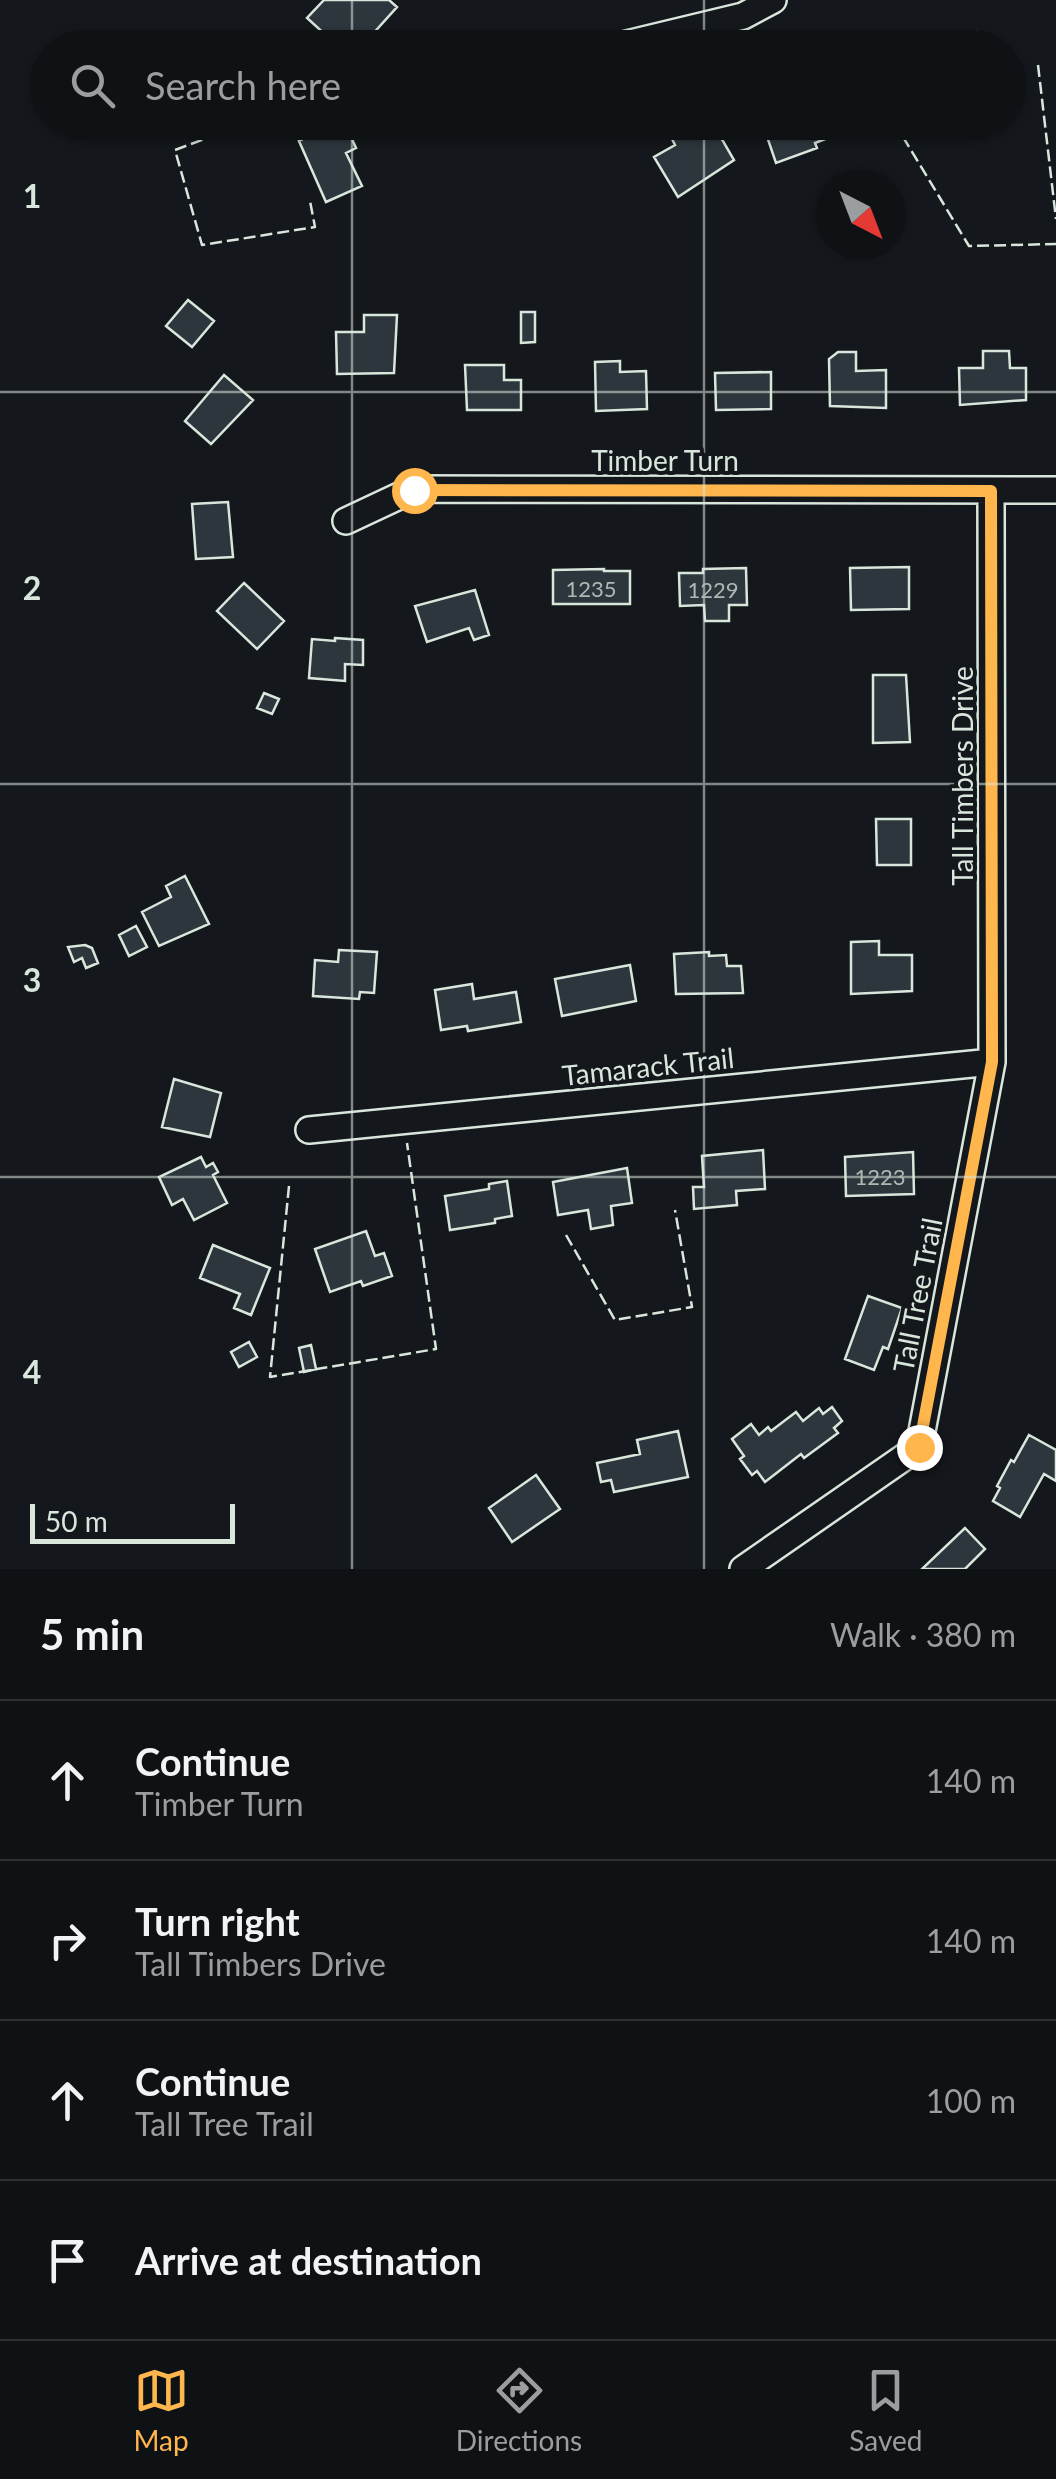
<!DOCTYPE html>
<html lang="en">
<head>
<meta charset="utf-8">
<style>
  :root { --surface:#0f1215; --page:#181b1e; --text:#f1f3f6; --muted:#9b9ea0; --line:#2f3234; --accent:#ffb74d }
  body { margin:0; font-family:Lato,sans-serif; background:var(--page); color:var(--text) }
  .compass { position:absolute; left:816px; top:170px; width:90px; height:90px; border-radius:50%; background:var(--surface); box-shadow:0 2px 8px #0004; rotate:138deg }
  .scale { position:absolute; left:30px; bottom:25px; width:205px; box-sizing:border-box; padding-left:10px; border:5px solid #d8e6dc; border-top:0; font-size:28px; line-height:35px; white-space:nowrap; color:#d8e6dc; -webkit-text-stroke:8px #14181c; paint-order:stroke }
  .stop { position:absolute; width:30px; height:30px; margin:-22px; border:8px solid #ffb74d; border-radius:50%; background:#fff }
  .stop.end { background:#ffb74d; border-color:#fff; box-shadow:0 2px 10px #0008 }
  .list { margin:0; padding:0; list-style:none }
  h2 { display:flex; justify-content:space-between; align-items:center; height:130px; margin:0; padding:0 40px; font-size:42px }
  h2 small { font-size:32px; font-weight:400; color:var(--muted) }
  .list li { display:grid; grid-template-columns:65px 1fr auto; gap:30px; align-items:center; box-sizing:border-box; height:160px; padding:0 40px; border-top:2px solid var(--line) }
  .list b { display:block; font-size:38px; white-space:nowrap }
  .list p { margin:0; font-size:32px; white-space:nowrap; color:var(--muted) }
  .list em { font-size:32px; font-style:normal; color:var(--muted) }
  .icon { flex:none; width:55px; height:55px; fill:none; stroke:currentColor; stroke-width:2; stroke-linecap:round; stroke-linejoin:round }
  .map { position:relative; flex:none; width:1056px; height:1569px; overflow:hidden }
  .search { position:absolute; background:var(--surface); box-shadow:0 2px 8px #0004; left:30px; right:30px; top:30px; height:110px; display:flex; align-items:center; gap:25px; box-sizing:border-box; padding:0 35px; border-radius:55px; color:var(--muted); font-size:38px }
  .sheet { height:770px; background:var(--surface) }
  nav { display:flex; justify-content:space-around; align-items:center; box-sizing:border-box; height:140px; border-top:2px solid var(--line); background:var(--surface); font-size:28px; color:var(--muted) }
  nav a { display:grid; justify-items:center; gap:5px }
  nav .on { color:var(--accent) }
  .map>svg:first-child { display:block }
  .building { fill:#2c363c; stroke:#d8e6dc; stroke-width:2.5 }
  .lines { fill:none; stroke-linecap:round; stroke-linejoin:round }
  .street-casing { stroke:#d8e6dc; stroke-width:30 }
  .street { stroke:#14181c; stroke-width:25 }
  .fence { stroke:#d8e6dc; stroke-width:2.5; stroke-dasharray:12 5; stroke-linecap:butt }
  .route { stroke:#ffb74d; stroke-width:12 }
  .grid { fill:none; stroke:#d8e6dc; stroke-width:2.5; stroke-opacity:0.55 }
  .labels { text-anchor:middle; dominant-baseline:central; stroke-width:8; stroke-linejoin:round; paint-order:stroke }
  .number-label { font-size:22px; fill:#adbab4 }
  .street-label { font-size:28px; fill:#d8e6dc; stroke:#14181c }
  .grid-label { font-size:32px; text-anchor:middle; font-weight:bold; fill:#d8e6dc; stroke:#14181c; stroke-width:8; stroke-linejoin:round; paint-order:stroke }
</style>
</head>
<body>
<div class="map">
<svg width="1056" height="1569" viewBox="0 0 1056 1569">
  <rect width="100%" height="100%" fill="#14181c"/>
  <path class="building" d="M324,0H389L397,7L360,48H340L307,18Z
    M977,32L980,48L921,46L946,40Z
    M338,122H344L356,148L346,153L362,186L326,202L299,141Z
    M695,122H712L734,160L678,197L654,157L675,145L671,137Z
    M762,122H834L838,134L815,143L817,148L776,163Z
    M188,300L214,321L192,347L166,326Z
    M521,312H535V342L521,343Z
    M364,315H397L394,373L337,374L336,332H364Z
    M983,351H1009L1010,368H1026V400L960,405L959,368H983Z
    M838,352H856V371L886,370V408L830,406L829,359Z
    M620,361V372L646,371L647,409L596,411L595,362Z
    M465,365H504V380H521V410H467Z
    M771,372V409L716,410L715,373Z
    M224,375L253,400L211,444L185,421Z
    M228,502L233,557L196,559L192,504Z
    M909,567V609L851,610L850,568Z
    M746,568L747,605H729V621H705L704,605L680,606L679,573H703V569Z
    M604,569V571H630V604H553V570Z
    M244,583L284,621L257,649L217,611Z
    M475,590L489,635L474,640L469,628L427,642L415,606Z
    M335,638L363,640V665L345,664V681L309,678L312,639L335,641Z
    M873,675H906L910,742L873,743Z
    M264,693L279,699L272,714L257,708Z
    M876,819H911V865H877Z
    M185,876L209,924L159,946L142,912L171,897L166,886Z
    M136,926L147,947L129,956L119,935Z
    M879,941V955H912V991L851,994V942Z
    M85,945L92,948L98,963L86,968L82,958L74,962L68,947Z
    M339,950L377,952L374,993L360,992L359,999L313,996L315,960L338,962Z
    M709,952V956L726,955L727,966H741L743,993L676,994L674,954Z
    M630,965L636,1001L562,1016L555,979Z
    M472,984L474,999L516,992L521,1022L468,1031L467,1026L441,1030L435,990Z
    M174,1079L221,1093L210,1137L162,1127Z
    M763,1150L765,1189L736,1191L737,1205L694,1209L693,1187H704L702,1156Z
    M913,1152L914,1194L846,1196L845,1157Z
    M201,1157L206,1167L213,1163L218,1172L213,1175L227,1203L194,1220L183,1199L172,1205L159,1177Z
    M627,1168L632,1203L611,1206L613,1225L591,1229L588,1210L558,1215L553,1182Z
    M507,1181L512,1216L495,1219V1223L450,1230L445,1196L489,1189V1184Z
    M366,1231L375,1256L384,1253L392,1276L363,1286L361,1281L330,1292L315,1249Z
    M213,1245L270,1268L251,1315L234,1308L240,1294L200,1278Z
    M868,1296L902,1308L888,1349L883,1347L874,1370L845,1359Z
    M249,1342L257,1357L239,1367L231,1352Z
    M311,1345L316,1369L304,1372L299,1348Z
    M832,1407L842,1421L834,1428L838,1433L804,1458L801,1454L765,1482L757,1471L752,1475L740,1459L744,1456L732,1439L751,1424L759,1435L768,1427L771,1431L796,1412L803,1421L819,1408L823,1414Z
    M678,1431L688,1477L614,1492L611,1480L601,1482L597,1463L640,1454L637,1440Z
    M1029,1435L1056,1450V1481L1044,1474L1020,1517L993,1501L1000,1488L997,1486L1011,1460L1014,1462Z
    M536,1475L560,1509L512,1542L489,1508Z
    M965,1528L985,1549L965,1569H922Z"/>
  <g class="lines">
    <defs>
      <path id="street" d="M610,48L743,16L773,0
        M346,521L414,489L1056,490
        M309,1130L992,1062
        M743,1569L919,1447L992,1062L991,491"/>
    </defs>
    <use href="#street" class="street-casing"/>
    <use href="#street" class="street"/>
    <path class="fence" d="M1038,65L1056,219
      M250,122L175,150L202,245L315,227L310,201
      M894,122L969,246L1056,244
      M289,1186L270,1377L436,1349L407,1143
      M566,1235L615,1320L692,1307L675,1210"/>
  </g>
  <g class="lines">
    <path class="route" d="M414,490L991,491L992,1062L919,1447"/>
  </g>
  <path class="grid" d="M352,0V48M704,0V48M352,122V1569M704,122V1569M0,392H1056M0,784H1056M0,1177H1056"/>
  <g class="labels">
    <g class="number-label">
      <text x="591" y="588">1235</text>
      <text x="713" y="589">1229</text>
      <text x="880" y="1176">1223</text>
    </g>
    <g class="street-label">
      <text x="665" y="460">Timber Turn</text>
      <text transform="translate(962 776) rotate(-90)">Tall Timbers Drive</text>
      <text transform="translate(648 1066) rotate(-6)">Tamarack Trail</text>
      <text transform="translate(917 1295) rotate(-79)">Tall Tree Trail</text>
    </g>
  </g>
  <g class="grid-label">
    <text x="32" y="208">1</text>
    <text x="32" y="600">2</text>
    <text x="32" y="992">3</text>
    <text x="32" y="1384">4</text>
  </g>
</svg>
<svg class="compass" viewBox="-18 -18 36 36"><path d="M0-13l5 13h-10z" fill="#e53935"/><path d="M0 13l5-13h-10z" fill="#9b9ea0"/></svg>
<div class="scale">50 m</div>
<div class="stop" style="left:414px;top:490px"></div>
<div class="stop end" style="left:919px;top:1447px"></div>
<div class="search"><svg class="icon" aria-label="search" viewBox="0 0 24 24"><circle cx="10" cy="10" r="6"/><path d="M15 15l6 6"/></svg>Search here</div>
</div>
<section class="sheet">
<h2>5 min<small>Walk · 380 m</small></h2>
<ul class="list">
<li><svg class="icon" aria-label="ahead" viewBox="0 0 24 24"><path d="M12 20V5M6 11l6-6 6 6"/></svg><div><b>Continue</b><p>Timber Turn</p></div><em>140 m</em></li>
<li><svg class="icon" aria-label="right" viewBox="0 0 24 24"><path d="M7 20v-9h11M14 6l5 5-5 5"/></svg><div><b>Turn right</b><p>Tall Timbers Drive</p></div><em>140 m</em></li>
<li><svg class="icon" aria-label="ahead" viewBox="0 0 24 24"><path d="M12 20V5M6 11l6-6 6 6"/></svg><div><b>Continue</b><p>Tall Tree Trail</p></div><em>100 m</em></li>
<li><svg class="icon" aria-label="arrive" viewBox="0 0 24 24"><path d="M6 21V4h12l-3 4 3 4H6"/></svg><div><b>Arrive at destination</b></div></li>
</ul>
</section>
<nav>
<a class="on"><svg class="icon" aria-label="map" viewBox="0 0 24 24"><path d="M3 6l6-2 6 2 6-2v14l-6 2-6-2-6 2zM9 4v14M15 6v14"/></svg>Map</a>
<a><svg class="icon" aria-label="directions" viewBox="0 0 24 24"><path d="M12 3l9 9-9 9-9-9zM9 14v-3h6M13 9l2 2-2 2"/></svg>Directions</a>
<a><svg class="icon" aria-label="saved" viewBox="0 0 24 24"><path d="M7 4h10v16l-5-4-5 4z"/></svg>Saved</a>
</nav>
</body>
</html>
